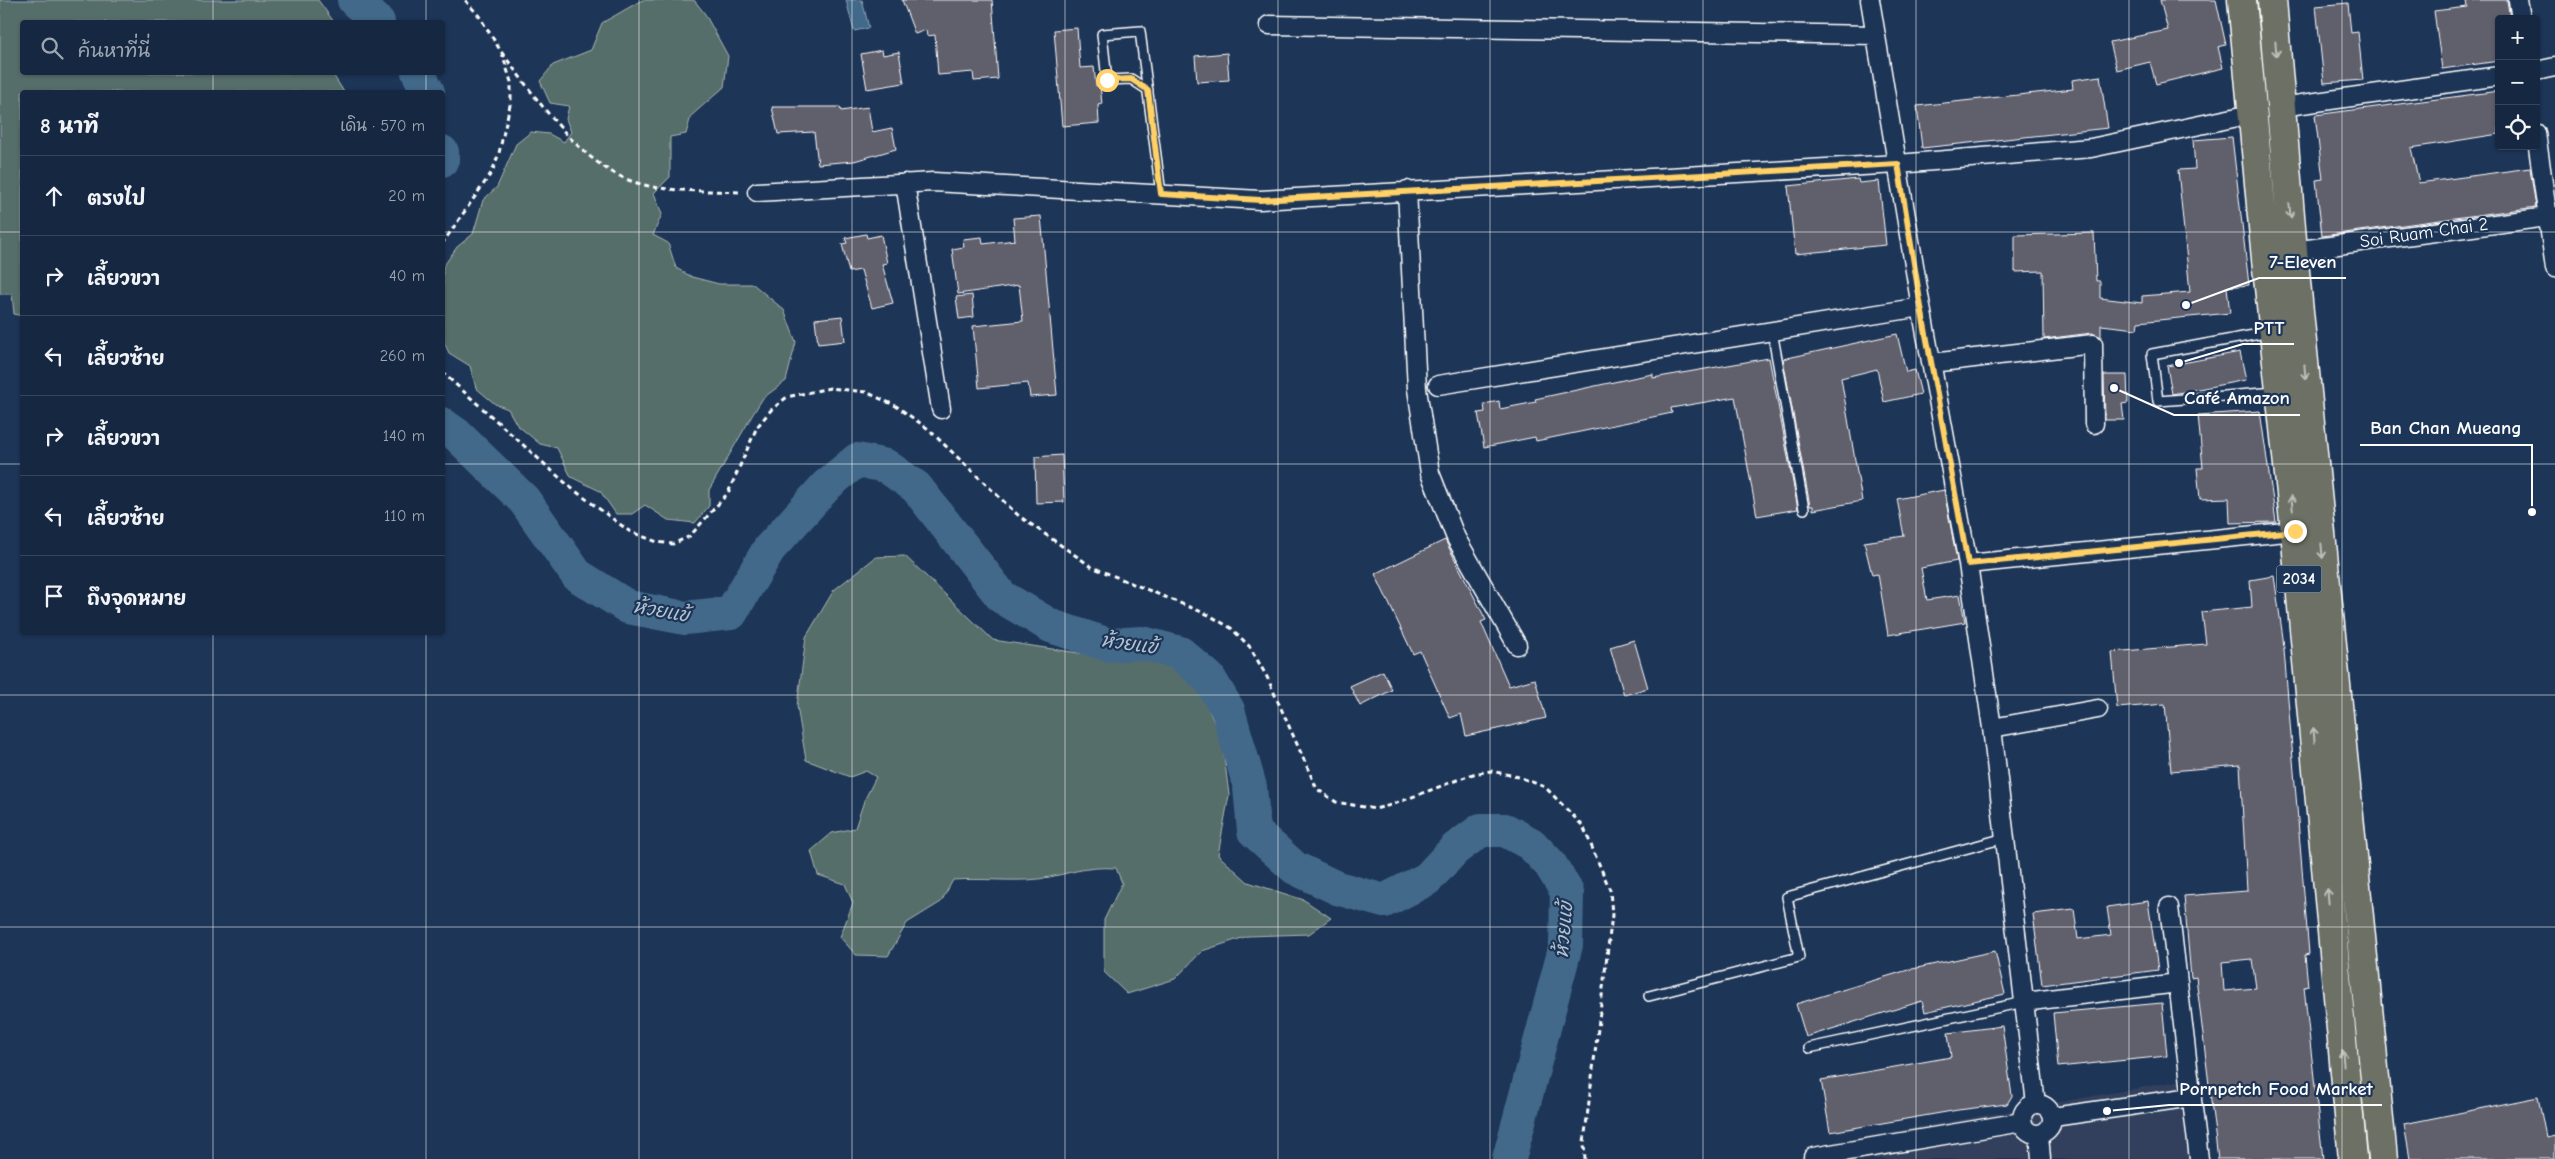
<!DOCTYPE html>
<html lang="th">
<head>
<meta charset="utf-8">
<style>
  :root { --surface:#162841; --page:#1f3048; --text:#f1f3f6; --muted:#9ea6b1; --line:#35445a }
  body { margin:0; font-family:"Comic Neue","Playpen Sans Thai",sans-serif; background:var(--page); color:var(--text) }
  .controls { position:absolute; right:15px; top:15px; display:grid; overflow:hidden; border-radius:5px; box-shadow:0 1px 4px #0004 }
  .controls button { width:45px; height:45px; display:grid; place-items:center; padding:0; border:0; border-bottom:1px solid var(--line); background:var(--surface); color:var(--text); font:25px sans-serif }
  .stop { position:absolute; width:15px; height:15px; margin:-11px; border:4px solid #ffd166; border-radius:50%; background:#fff }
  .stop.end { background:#ffd166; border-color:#fff; box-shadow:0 1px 5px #0008 }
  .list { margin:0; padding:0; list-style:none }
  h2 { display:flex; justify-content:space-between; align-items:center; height:65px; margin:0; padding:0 20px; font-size:21px }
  h2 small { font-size:16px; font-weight:400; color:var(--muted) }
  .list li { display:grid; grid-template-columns:32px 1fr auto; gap:15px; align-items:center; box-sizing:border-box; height:80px; padding:0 20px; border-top:1px solid var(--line) }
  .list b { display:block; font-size:19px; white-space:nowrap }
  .list em { font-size:16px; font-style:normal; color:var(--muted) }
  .icon { flex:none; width:28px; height:28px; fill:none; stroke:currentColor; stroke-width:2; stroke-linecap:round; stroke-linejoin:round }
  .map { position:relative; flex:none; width:2555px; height:1159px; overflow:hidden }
  .search { position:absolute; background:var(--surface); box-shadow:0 1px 4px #0004; left:20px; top:20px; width:425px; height:55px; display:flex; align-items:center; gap:12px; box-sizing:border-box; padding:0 18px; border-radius:5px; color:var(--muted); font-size:19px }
  .panel { position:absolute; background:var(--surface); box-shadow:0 1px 4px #0004; left:20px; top:90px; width:425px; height:545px; border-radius:5px }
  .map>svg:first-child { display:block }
  .built { fill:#31415d }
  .green { fill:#576e6a; stroke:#abb6b4 }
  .water { fill:#42698a; stroke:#8ea5b9 }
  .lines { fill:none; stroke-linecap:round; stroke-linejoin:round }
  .river { stroke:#42698a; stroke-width:34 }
  .building { fill:#615e6c; stroke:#fff; fill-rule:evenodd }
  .service-casing { stroke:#fff; stroke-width:12 }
  .minor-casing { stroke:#fff; stroke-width:21 }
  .primary-casing { stroke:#fff; stroke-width:31 }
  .path { stroke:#fff; stroke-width:3; stroke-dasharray:5 4; stroke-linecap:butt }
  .service { stroke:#1d3557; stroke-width:9 }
  .minor { stroke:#1d3557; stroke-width:18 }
  .primary { stroke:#6c7065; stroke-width:28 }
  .oneway { stroke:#bdbfba }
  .route { stroke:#ffd166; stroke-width:6 }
  .grid { fill:none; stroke:#fff; stroke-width:1; stroke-opacity:0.55 }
  .labels { text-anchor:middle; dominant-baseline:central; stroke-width:4.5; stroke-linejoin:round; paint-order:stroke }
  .shield { fill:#1d3557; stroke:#bbc2cd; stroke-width:1 }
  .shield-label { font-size:16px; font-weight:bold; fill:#fff }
  .street-label { font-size:18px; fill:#fff; stroke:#1d3557 }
  .water-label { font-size:19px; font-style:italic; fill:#b3c3d0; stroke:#1d3557 }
  .leader { fill:none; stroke:#fff; stroke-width:2 }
  .callout-dot { fill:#fff; stroke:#1d3557; stroke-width:2 }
  .callout-label { font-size:19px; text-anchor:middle; font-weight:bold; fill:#fff; stroke:#1d3557; stroke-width:4.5; stroke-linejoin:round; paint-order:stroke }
</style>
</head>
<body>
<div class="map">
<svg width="2555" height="1159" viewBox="0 0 2555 1159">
  <rect width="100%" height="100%" fill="#1d3557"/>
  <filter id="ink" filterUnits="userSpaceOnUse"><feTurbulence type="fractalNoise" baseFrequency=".02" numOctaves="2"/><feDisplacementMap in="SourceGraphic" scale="10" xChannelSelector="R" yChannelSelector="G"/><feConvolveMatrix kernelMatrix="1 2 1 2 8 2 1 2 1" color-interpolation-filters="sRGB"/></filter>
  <g filter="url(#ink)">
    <path class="built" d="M2200,1077L2209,1159H1822L1818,1145Z"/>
    <path class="green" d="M0,0H318L334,22H22V72L332,73L344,92H22V316L14,314L12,294H0Z
      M642,0H694L705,14L728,56L724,87L691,116L686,134L670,137V177L654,193L662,214L653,235L668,243L676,268L692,277L719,284H753L784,310L796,342L786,381L763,398L753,414L709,490V506L695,523L668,520L645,505L632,514H616L600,491L571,477L557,448L540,444L517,425L508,409L495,404L476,388L470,366L449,353L443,340V267L457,247L473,234L483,200L497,187L516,144L531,132L549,134L564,142L571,132L566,119L569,106L550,103L540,81L553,65L591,50L602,23Z
      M905,556L993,640L1098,656L1132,655L1167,661L1197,684L1222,739L1229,795L1218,855L1248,882L1304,900L1331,918L1309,934L1248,936L1202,951L1175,979L1127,994L1104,972V920L1122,883L1116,868C1084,866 1069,874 1039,879C1014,882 981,878 953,880L941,902L907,923L888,956L856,955L840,937L853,903L845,884L818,875L811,851L832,833L855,828L864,801L876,777L866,771L850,777L806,760L797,706L806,637L834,590L876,557Z"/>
    <path class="water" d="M846,0H862L869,28L854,31Z"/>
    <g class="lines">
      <path class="river" d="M354,0L378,22
        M418,72L428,92
        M442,152V160
        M442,424L456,434L524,500L577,575L628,607L685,618L731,613L769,549L827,485L857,460L886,466L916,487L1002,597L1051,626L1109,645L1142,643L1180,653L1209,678L1228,710L1250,787L1254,831L1295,868L1337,888L1384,901L1427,879L1455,849L1481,830H1505L1531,844L1550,864L1567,892L1566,945L1509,1159"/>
    </g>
    <path class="building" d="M902,0H992L998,79L974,81L973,72L938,75L935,35L927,36L926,30L915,34Z
      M2160,0H2216L2226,45L2218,47L2223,68L2156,84L2150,62L2117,70L2110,42L2168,30Z
      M2476,0H2507L2510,19H2499V61L2442,69L2434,11L2467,7L2466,1Z
      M2348,3L2351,33L2358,32L2363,80L2324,83L2316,6Z
      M1077,28L1080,68L1094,67L1096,86L1100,85L1102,104L1098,105L1099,123L1062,126L1054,30Z
      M882,50L883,55L899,52L904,83L867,89L861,54Z
      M1227,53L1229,80L1197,82L1195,56Z
      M2100,76L2108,128L1922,148L1917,106L2073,89L2072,80Z
      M2499,91V134L2411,148L2419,183L2530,168L2536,207L2322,236L2316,180L2323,179L2315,115Z
      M772,107H840L841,111L868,107L872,132L892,128L896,149L854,161L818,164L814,132L778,134Z
      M2232,137L2249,285L2227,287L2230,313L2138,322L2137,329L2101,325V337L2092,333L2044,339L2043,271L2015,272V235L2094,233L2096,281H2100V298L2142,303V296L2190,292L2178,170L2195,169L2193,140Z
      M1858,179L1859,183L1879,181L1886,245L1795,254L1788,186Z
      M1041,216L1057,395L1030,397L1028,383L979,388L973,326L1023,321L1019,285L958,294L952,249L964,247L963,239L982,237L983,244L1015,240L1013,218Z
      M866,234L867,238L881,235L887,263L882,264L893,303L872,308L861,270L849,272L842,244L847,243L845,238Z
      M972,295L974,317L959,319L956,297Z
      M842,316L845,341L818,344L815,319Z
      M1897,334L1906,372L1915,370L1921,394L1884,402L1877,369L1841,378L1862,501L1813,510V506H1810L1783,359Z
      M2240,352L2246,380L2172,394L2167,366Z
      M1769,358L1798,509L1757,516L1735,397L1671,408L1672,413L1536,441L1535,437L1484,447L1478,413L1485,412L1484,404L1499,401L1500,409L1536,402L1535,399L1637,377L1653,374V378Z
      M2104,375H2127L2128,403L2122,404L2124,420H2105Z
      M2260,411L2276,522L2230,523L2229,498L2200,499L2197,468H2203L2198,415Z
      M1062,455L1064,502L1036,503L1035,457Z
      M1944,490L1957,561L1921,568L1927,600L1960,595L1965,622L1888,635L1878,574L1872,575L1864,542L1904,536L1897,499Z
      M1445,540L1486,620L1481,622L1509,686L1535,679L1546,718L1466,736L1461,714L1450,718L1420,651L1413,654L1375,574Z
      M2274,576L2283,638L2309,954L2305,955L2308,986L2304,987L2323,1159H2218L2196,977L2191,978L2184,896L2247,891L2240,765L2171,771L2165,704L2117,708L2112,652L2206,644L2202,612L2252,607L2250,580ZM2252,959L2256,988L2224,991L2222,962Z
      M1634,640L1648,688L1624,695L1610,647Z
      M1383,671L1392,690L1360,706L1350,686Z
      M2148,901L2158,970L2042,985L2033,914L2074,909L2078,939L2111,935L2107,907Z
      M1995,951L2005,994L1925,1012L1922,1001L1806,1037L1796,1004L1908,970Z
      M2162,1003L2167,1056L2058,1067L2053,1013Z
      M2002,1026L2012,1096L2007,1104L1958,1110L1830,1132L1821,1080L1951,1057L1948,1033Z
      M2538,1097L2546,1137L2555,1135V1159H2410L2404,1124Z"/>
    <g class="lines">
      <defs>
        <path id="service" d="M1148,90L1131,79L1107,80L1102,34L1140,31L1161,194
          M1772,331L1804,509
          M2270,332L2152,354L2158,401L2277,392
          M1649,996L1799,957L1787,897L2005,838
          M1809,1048L2024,1002"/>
        <path id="minor" d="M1870,0L1921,307L1968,564L1992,728L2036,1104
          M2518,0L2521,19
          M1269,25L1876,35
          M2536,71L2555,67
          M2281,107L2499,76
          M2536,133L2555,268
          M905,183L941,409
          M1407,190L1417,389L1430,473L1456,538L1517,645
          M757,192L933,182L1260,200L1898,164L2091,148L2252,114
          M2293,251L2555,216
          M1932,363L2093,344L2094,424
          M1438,385L1921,307
          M1968,564L2295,531
          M1992,728L2098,709
          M2169,907L2199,1159
          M2024,1002L2178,983
          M2022 1119a15 15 0 1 1 30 0a15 15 0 1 1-30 0Z
          M2053,1117L2192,1097
          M2039,1134L2041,1159
          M1813,1157L2022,1122"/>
        <path id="primary" d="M2242,0L2266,259L2295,531L2353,1159
          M2272,0L2293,251L2383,1159"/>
      </defs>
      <use href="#service" class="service-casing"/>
      <use href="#minor" class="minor-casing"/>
      <use href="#primary" class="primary-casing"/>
      <path class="path" d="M502,53C536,97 579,164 634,182C666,193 706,190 740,192
        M442,244L492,172L499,153L511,101V82L502,53L479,16L465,0
        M442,372L570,487L629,531L657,542L673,544L690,536L728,493L757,427L771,410L787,397L830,388L866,392L896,406L927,428L1019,516L1092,567L1209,615L1231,628L1250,647L1267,677L1317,789L1336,802L1375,809L1391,805L1473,774L1491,771L1519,777L1545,787L1583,826L1610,890L1612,915L1584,1142L1585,1159"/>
      <use href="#service" class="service"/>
      <use href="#minor" class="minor"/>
      <use href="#primary" class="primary"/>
    </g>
    <defs><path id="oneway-shaft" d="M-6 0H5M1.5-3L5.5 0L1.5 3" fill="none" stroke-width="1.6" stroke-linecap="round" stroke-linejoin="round" transform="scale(1.25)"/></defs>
    <g class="oneway">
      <use href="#oneway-shaft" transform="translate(2276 49) rotate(85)"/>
      <use href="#oneway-shaft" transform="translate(2290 211) rotate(85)"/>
      <use href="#oneway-shaft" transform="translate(2305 372) rotate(85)"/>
      <use href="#oneway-shaft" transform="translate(2292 503) rotate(-96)"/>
      <use href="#oneway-shaft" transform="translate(2322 551) rotate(85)"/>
      <use href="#oneway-shaft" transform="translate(2314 735) rotate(-95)"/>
      <use href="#oneway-shaft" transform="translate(2328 896) rotate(-95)"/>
      <use href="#oneway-shaft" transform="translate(2343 1058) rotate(-95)"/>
    </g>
  </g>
  <g class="lines" filter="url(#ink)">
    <path class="route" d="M1107,80L1131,79L1148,90L1161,194L1260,200L1898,164L1921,307L1968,564L2295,531"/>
  </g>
  <path class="grid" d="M213,0V22M426,0V22M639,0V1159M852,0V1159M1065,0V1159M1278,0V1159M1490,0V1159M1703,0V1159M1916,0V1159M2129,0V1159M2342,0V1159M213,72V92M426,72V92M0,232H22M442,232H2555M0,464H22M442,464H2555M213,632V1159M426,632V1159M0,695H2555M0,927H2555"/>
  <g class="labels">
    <rect class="shield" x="2276.5" y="565.5" width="45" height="27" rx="4"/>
    <g class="shield-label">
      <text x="2299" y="579">2034</text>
    </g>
    <g class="street-label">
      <text transform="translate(2424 233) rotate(-8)">Soi Ruam Chai 2</text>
    </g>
    <g class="water-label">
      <text transform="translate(661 611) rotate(10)">ห้วยแข้</text>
      <text transform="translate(1129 644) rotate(8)">ห้วยแข้</text>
      <text transform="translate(1564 930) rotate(-85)">ห้วยแข้</text>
    </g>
  </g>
  <path class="leader" d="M2186 305L2259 278H2346M2179 363L2243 344H2294M2114 388L2174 415H2300M2532 512L2532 445H2360M2107 1111L2169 1105H2382"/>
  <g class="callout-dot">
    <circle cx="2186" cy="305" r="5"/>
    <circle cx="2179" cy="363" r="5"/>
    <circle cx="2114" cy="388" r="5"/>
    <circle cx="2532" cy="512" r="5"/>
    <circle cx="2107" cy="1111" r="5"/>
  </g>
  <g class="callout-label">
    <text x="2303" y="268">7-Eleven</text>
    <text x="2269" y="334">PTT</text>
    <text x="2237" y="404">Café Amazon</text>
    <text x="2446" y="434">Ban Chan Mueang</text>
    <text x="2276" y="1095">Pornpetch Food Market</text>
  </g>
</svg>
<div class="controls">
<button>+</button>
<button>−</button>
<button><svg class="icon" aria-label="locate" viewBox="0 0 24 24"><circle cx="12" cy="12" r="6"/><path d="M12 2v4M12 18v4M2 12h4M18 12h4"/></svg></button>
</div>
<div class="stop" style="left:1107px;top:80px"></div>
<div class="stop end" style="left:2295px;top:531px"></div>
<div class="search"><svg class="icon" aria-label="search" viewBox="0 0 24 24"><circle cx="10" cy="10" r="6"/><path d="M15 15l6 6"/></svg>ค้นหาที่นี่</div>
<section class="panel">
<h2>8 นาที<small>เดิน · 570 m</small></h2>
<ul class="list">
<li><svg class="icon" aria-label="ahead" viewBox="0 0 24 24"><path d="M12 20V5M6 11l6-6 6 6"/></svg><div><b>ตรงไป</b></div><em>20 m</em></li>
<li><svg class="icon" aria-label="right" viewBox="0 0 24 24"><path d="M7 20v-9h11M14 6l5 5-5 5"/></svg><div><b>เลี้ยวขวา</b></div><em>40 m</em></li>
<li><svg class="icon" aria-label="left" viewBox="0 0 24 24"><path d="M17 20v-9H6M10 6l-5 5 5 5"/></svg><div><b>เลี้ยวซ้าย</b></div><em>260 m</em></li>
<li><svg class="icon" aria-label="right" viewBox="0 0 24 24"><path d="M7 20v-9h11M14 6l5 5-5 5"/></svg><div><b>เลี้ยวขวา</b></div><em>140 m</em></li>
<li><svg class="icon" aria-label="left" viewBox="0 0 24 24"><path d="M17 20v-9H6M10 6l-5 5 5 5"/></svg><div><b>เลี้ยวซ้าย</b></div><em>110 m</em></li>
<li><svg class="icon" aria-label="arrive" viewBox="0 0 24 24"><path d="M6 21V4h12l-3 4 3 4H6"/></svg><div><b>ถึงจุดหมาย</b></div></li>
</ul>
</section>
</div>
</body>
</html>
